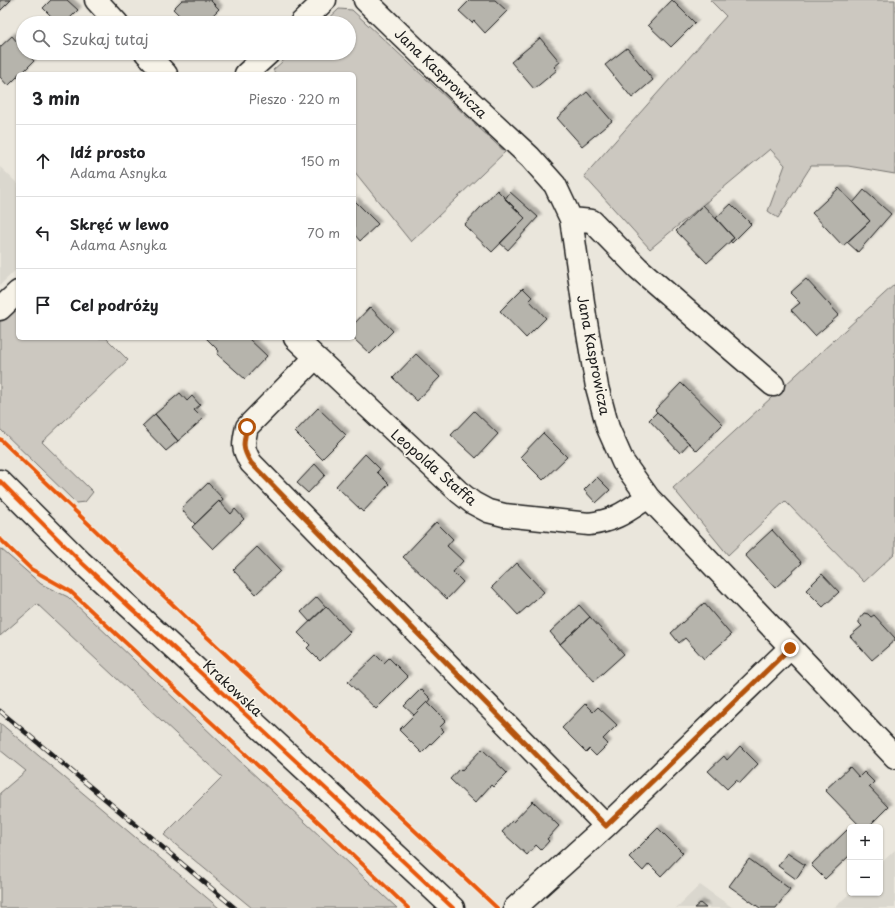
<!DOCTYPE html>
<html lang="pl">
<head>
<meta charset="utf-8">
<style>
  :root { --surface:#fff; --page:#f6f6f6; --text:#202124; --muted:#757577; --line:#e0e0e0 }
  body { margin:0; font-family:"Playpen Sans",sans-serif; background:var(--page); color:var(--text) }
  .controls { position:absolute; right:12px; bottom:12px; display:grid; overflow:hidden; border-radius:6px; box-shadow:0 1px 3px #0004 }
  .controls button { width:36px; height:36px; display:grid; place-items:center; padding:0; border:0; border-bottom:1px solid var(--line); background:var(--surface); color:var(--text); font:20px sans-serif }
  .stop { position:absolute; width:12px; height:12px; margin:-9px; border:3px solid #b45309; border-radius:50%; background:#fff }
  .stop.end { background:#b45309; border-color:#fff; box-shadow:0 1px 4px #0008 }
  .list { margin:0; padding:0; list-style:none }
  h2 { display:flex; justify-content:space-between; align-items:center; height:52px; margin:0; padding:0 16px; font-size:17px }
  h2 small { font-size:13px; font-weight:400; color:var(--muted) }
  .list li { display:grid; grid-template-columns:26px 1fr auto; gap:12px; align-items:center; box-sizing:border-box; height:72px; padding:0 16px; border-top:1px solid var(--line) }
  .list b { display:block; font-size:15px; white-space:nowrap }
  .list p { margin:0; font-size:13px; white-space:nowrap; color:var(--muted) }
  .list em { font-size:13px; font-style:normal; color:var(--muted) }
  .icon { flex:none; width:22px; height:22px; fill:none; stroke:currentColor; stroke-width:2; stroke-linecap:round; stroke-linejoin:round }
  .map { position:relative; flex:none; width:895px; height:908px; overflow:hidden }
  .search { position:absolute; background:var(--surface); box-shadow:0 1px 3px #0004; left:16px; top:16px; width:340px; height:44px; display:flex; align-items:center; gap:10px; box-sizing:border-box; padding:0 14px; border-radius:22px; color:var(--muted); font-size:15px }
  .panel { position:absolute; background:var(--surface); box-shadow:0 1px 3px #0004; left:16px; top:72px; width:340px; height:268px; border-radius:6px }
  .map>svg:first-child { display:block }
  .built { fill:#dad7ce }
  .green { fill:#ccc8c0; stroke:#74726e }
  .building { fill:#b6b4ac; stroke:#1c1c1c; filter:url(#shadow) }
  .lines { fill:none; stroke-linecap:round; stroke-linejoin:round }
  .minor-casing { stroke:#1c1c1c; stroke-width:25 }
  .major-casing { stroke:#1c1c1c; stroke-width:25 }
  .minor { stroke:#f7f3e8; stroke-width:22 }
  .major { stroke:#f7f3e8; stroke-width:22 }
  .rail-casing { stroke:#1c1c1c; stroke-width:4.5 }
  .rail { stroke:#f7f3e8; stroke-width:3; stroke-dasharray:9; stroke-linecap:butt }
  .cycleway-casing { stroke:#f7f3e8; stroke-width:6 }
  .cycleway { stroke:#e8590c; stroke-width:4 }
  .route { stroke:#b45309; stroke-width:5 }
  .labels { text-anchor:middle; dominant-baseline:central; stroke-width:3.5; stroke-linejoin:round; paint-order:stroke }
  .street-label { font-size:14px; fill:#1c1c1c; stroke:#f7f3e8 }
</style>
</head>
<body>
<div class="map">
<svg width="895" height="908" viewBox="0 0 895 908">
  <defs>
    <filter id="shadow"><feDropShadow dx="3.5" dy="-3.5" stdDeviation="1" flood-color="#0004"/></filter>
  </defs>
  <rect width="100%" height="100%" fill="#eae6dc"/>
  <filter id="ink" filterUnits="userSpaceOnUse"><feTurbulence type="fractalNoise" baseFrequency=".025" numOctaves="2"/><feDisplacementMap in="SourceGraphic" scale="8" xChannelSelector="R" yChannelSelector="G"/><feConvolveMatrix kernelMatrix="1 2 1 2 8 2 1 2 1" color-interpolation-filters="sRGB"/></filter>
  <g filter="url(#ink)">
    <path class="built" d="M0,167L18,184V268L0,285Z
      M895,850V908H834L850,893H880V864Z
      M700,885L733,908H676Z"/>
    <path class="green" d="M710,0H895V174L848,166H811L778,218L768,211L785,165L770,149L650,249L584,176L726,16Z
      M339,9L352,10L505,152L411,242L354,171V74H276L273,70L292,53H349V23H324Z
      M895,284V553L864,582L785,501L728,555L673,488Z
      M18,303V338H106L128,360L42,442L93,492L85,502L76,503L0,429V320Z
      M0,549H1L41,584L68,597L245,766L397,908H252L164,835L222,777L37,604L0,636Z
      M0,723L219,908H0V793L26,771L0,750Z"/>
    <path class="building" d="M0,0H11L0,11Z
      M51,0H67L78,10L65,23H58L43,8Z
      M182,0H210L219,9L205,23H187L173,9Z
      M470,0H495L507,11L485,33L474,21L472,23L459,11Z
      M672,0L695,23L671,47L648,25Z
      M12,36L23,49V53H27L34,61L21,74H18V76L8,86L0,77V47Z
      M540,38L560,62L554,67L557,70L534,89L511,62Z
      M627,48L653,80L632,98L605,65Z
      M587,92L612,121L582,146L557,118Z
      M839,188L870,221L843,246L812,213Z
      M497,190L525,218L492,252L464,225Z
      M864,190L891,214L858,252L847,242L870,221L853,203Z
      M510,192L538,217L508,250L500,243L525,218L505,199Z
      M354,200L378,224L360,241L354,234Z
      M731,204L751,224L732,243L730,241L734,238L716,218Z
      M703,205L734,238L707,263L676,231Z
      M806,279L839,315L815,336L791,310L800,303L790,293Z
      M523,288L532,297L529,300L546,318L526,338L500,311Z
      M370,307L393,331L370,354L353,338L354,324Z
      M206,338H248L267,356L245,379L217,354L219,351Z
      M416,354L440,377L417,401L393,378Z
      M681,383L723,424L697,451L655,410Z
      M180,393L187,401L192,396L200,405L194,410L203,419L178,441L155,414Z
      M318,408L346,435L322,459L295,432Z
      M474,411L498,434L476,458L451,435Z
      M657,412L689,443L680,453L649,420Z
      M155,414L178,441L166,451L142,426Z
      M543,433L567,457L543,480L520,457Z
      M365,454L380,469L377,472L389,484L363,512L336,486Z
      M315,464L325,475L308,493L297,483Z
      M597,477L610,490L596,503L584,490Z
      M208,483L223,499L220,503L219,501L195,524L181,509Z
      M219,501L231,514L235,509L244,519L213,549L192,527Z
      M436,522L453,539L447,546L463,561L453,572L463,582L447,599L403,557Z
      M772,530L802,563L775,588L745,555Z
      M257,547L280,571L256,594L233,570Z
      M517,563L544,592L518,615L492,587Z
      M822,574L839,592L823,607L806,590Z
      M317,597L326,607L310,622L301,612Z
      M704,603L731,635L704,659L685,638L679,643L671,633Z
      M579,605L590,617L560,644L550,632Z
      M326,606L350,632L320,661L307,648L310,645L298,633Z
      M864,613L868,614L871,617L874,615L895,638V640L872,660L850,636L862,626L859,623V619Z
      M590,617L624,654L594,681L560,644Z
      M376,655L384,663L389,658L408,677L376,709L348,682Z
      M421,689L431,699L428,703L427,702L414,715L404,706Z
      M427,702L446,721L440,727L444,731L422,753L399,730Z
      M585,704L593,712L598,707L617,725L603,739L608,744L596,756L589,749L586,752L562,728Z
      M740,746L758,764L740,783L736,780L727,789L708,771L724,756L727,760Z
      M482,749L507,773L493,787L491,785L475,803L450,779L459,769L461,771Z
      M850,767L859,777L864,772L874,782L869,787L888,807L868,827H861L825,790Z
      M533,801L559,826L547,839L549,841L541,850L536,845L527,855L502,832L512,821L513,822Z
      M658,828L683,853L661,876L649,864L643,871L629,857Z
      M847,830L850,833V855L825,879L811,865Z
      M787,853L805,865L796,879L778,866Z
      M749,859L790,889L776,908H760L729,886Z
      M700,903L706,908H694Z"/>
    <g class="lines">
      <defs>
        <path id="minor" d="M96,0L117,23
          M365,0L461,93L530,157L555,185L571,219L585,316L597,387L608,428L623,462L648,497L895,757
          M301,23L325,0
          M146,53L166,74
          M246,74L269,53
          M571,219L592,221L638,268L723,342L773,385
          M0,309L18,292
          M295,338L459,492L473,503L488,511L504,515L589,524C615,521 627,511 648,497
          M315,358L247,427C243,444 242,448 251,463L606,826L515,908
          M606,826L790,648"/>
        <path id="major" d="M0,481L81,562L325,788L453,908"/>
      </defs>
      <use href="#minor" class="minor-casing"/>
      <use href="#major" class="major-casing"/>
      <use href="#minor" class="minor"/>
      <use href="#major" class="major"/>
      <defs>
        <path id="rail" d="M0,711L235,908"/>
      </defs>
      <use href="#rail" class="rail-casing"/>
      <use href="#rail" class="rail"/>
      <defs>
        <path id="cycleway" d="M0,439L191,622L397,814L497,908
          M0,481L81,562L325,788L453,908
          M0,539L31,569L70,591L326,829L408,908"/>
      </defs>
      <use href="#cycleway" class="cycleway-casing"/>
      <use href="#cycleway" class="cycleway"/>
    </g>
  </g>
  <g class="lines" filter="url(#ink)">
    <path class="route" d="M247,427C243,444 242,448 251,463L606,826L790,648"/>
  </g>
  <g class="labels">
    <g class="street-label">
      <text transform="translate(441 73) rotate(44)">Jana Kasprowicza</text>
      <text transform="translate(594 355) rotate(79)">Jana Kasprowicza</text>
      <text transform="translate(434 467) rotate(41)">Leopolda Staffa</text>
      <text transform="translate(233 688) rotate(43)">Krakowska</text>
    </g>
  </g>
</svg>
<div class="controls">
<button>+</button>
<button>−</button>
</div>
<div class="stop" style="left:247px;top:427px"></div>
<div class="stop end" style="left:790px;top:648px"></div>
<div class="search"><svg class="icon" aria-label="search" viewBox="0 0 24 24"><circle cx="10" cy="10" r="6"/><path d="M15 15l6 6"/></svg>Szukaj tutaj</div>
<section class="panel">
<h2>3 min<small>Pieszo · 220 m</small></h2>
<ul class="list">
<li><svg class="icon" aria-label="ahead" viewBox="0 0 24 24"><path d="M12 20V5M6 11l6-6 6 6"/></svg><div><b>Idź prosto</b><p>Adama Asnyka</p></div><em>150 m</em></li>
<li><svg class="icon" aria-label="left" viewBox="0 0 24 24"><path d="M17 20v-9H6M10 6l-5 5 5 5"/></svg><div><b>Skręć w lewo</b><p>Adama Asnyka</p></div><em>70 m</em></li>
<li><svg class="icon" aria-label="arrive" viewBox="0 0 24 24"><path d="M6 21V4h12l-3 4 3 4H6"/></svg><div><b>Cel podróży</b></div></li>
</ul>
</section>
</div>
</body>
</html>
